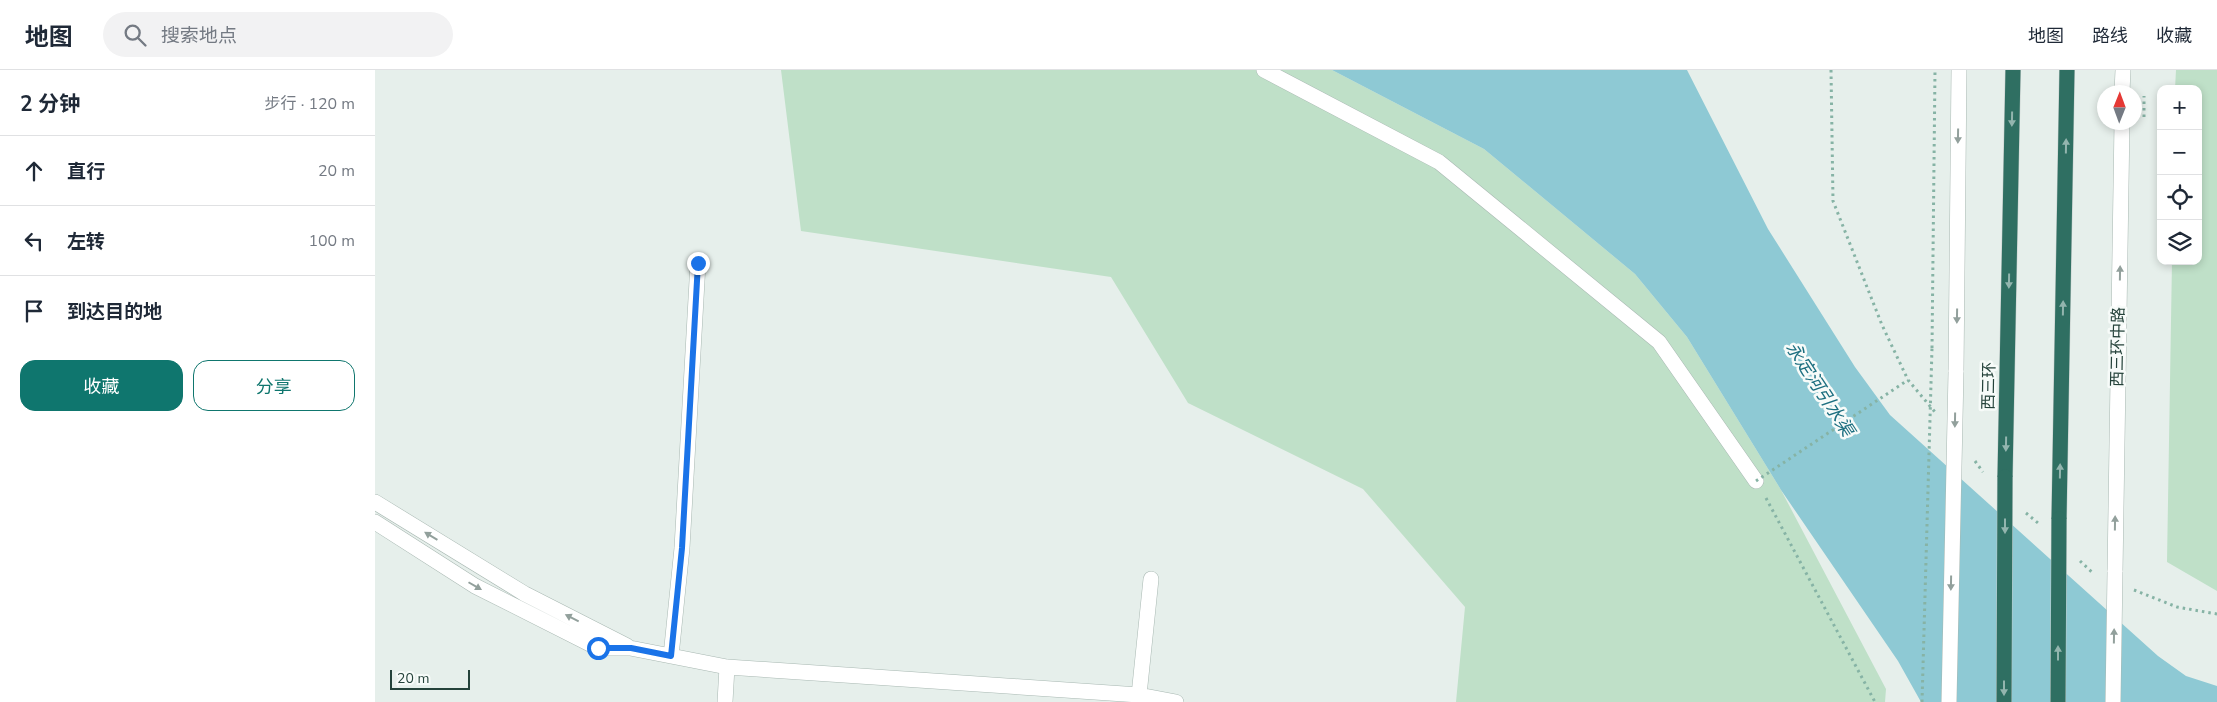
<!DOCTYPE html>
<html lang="zh">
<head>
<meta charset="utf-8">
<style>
  :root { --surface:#fff; --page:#f2f2f3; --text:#1f2937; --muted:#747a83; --line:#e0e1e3; --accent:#0f766e }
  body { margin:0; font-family:"Nunito Sans","Noto Sans SC",sans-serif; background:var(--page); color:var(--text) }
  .controls { position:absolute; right:15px; top:15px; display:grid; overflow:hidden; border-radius:10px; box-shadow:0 2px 8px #0003 }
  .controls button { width:45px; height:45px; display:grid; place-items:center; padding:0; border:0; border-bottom:1px solid var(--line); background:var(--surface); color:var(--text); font:25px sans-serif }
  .compass { position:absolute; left:1722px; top:15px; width:45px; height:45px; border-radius:50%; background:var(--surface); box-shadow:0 2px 8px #0003; rotate:1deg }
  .scale { position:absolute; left:15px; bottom:12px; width:80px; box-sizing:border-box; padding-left:5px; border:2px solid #24423a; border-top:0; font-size:14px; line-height:18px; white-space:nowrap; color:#24423a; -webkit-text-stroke:4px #f7fbf9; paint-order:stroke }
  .stop { position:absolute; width:15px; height:15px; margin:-11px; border:4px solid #1a73e8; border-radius:50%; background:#fff }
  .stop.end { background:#1a73e8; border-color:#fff; box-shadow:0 1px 5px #0008 }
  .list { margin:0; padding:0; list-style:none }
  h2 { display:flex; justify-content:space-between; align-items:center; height:65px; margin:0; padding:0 20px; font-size:21px }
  h2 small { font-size:16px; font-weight:400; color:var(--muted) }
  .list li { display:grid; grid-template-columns:32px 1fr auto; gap:15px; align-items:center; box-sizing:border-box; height:70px; padding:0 20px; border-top:1px solid var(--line) }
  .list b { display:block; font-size:19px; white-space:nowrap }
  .list em { font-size:16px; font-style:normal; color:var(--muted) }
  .actions { display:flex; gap:10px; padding:15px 20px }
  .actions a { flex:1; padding:11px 0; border:1px solid var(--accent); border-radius:15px; text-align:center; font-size:18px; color:var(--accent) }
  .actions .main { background:var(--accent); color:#fff }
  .icon { flex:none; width:28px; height:28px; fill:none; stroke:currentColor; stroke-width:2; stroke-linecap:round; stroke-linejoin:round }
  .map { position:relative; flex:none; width:1842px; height:632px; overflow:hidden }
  header { display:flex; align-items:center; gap:30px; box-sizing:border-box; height:70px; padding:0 25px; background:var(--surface); border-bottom:1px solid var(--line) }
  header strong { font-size:24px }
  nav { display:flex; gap:28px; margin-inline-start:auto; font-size:18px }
  .search { width:350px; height:45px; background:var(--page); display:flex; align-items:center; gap:12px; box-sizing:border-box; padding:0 18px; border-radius:28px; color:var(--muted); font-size:19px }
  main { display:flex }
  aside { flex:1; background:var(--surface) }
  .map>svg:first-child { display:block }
  .green { fill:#bfe0c8 }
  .water { fill:#8ec9d4 }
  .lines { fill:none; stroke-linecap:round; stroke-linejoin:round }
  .minor-casing { stroke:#a8b8b2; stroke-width:16 }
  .highway-casing { stroke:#c2cac8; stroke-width:16 }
  .path { stroke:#86b3a5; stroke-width:3; stroke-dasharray:2.5 4; stroke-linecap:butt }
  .minor { stroke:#fff; stroke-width:15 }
  .highway { stroke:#2f6f62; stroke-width:15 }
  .minor-bridge-casing { stroke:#a8b8b2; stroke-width:16; stroke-linecap:butt }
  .highway-bridge-casing { stroke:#c2cac8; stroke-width:16; stroke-linecap:butt }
  .path-bridge { stroke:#86b3a5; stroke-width:3; stroke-dasharray:2.5 4; stroke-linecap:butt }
  .minor-bridge { stroke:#fff; stroke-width:15 }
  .highway-bridge { stroke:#2f6f62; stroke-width:15 }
  .oneway { fill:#93b5ae }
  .oneway2 { fill:#92a09c }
  .route { stroke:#1a73e8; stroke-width:6 }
  .labels { text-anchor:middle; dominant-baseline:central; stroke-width:5; stroke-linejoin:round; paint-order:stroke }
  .street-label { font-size:16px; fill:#24423a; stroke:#f7fbf9 }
  .water-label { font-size:18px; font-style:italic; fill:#1c6f80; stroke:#f7fbf9 }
</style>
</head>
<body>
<header>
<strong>地图</strong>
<div class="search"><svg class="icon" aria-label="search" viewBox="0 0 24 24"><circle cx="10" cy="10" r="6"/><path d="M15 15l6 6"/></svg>搜索地点</div>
<nav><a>地图</a><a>路线</a><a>收藏</a></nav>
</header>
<main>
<aside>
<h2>2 分钟<small>步行 · 120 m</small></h2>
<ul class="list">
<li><svg class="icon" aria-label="ahead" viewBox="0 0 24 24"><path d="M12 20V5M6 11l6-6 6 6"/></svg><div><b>直行</b></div><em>20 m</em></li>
<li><svg class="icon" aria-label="left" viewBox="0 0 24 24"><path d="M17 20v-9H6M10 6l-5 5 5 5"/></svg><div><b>左转</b></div><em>100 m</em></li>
<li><svg class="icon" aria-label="arrive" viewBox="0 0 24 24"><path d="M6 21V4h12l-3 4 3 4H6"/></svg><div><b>到达目的地</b></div></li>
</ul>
<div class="actions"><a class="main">收藏</a><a>分享</a></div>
</aside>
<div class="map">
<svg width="1842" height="632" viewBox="0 0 1842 632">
  <rect width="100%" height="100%" fill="#e6efeb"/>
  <path class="green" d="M406,0H957L1109,79L1260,204L1312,267L1406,420L1511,619L1510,632H1081L1090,537L988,419L813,333L736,207L426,161Z
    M1801,0H1842V521L1792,492L1797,191H1823V19H1800Z"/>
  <path class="water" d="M957,0H1312L1393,159L1480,297L1515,345L1783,586L1811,606L1842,616V632H1546L1523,591L1406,420L1312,267L1260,204L1109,79Z"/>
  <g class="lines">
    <defs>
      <path id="minor" d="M889,0L1064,92L1284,272L1381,411
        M1747,22L1748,0
        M1581,302L1584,0
        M0,432L150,524L252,576
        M0,452L100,516L223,578H255L352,597L764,625L801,632
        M1740,502L1747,52
        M296,586L307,478L323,193
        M764,625L776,509
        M350,632L352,597"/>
      <path id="highway" d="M1630,407L1638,0
        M1684,449L1692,0"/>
    </defs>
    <use href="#minor" class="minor-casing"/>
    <use href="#highway" class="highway-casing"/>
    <path class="path" d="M1456,0L1458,131L1507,255L1533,310L1560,342
      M1769,47V26
      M1557,278L1560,0
      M1600,391L1608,402
      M1391,428L1500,632
      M1651,443L1663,453
      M1705,491L1719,504
      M1759,520L1802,537L1842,544"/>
    <use href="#minor" class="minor"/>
    <use href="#highway" class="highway"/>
    <defs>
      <path id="minor-bridge" d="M1574,632L1581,302
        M1738,632L1740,502"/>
      <path id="highway-bridge" d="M1629,632L1630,407
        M1683,632L1684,449"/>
    </defs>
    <use href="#minor-bridge" class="minor-bridge-casing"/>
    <use href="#highway-bridge" class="highway-bridge-casing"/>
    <path class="path-bridge" d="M1381,411L1533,310
      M1547,632L1557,278"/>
    <use href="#minor-bridge" class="minor-bridge"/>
    <use href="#highway-bridge" class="highway-bridge"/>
  </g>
  <defs><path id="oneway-solid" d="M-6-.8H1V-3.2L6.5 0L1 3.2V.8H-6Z" transform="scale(1.25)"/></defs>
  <g class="oneway">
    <use href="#oneway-solid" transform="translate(1637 49) rotate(91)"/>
    <use href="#oneway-solid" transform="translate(1691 76) rotate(-89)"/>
    <use href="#oneway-solid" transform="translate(1634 211) rotate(91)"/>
    <use href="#oneway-solid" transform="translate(1688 238) rotate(-89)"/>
    <use href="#oneway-solid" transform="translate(1631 374) rotate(91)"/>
    <use href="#oneway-solid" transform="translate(1685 401) rotate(-89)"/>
    <use href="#oneway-solid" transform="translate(1630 456) rotate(90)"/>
    <use href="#oneway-solid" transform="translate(1683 583) rotate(-90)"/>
    <use href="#oneway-solid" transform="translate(1629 618) rotate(90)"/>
  </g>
  <g class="oneway2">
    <use href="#oneway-solid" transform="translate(1583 66) rotate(91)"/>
    <use href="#oneway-solid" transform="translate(1745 203) rotate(-89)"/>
    <use href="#oneway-solid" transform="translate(1582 246) rotate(91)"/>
    <use href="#oneway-solid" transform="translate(1580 350) rotate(91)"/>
    <use href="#oneway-solid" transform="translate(1740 453) rotate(-89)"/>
    <use href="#oneway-solid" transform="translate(56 466) rotate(-149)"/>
    <use href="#oneway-solid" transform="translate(1576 513) rotate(91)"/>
    <use href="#oneway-solid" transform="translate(100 516) rotate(30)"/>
    <use href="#oneway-solid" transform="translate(197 548) rotate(-153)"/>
    <use href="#oneway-solid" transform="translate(1739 566) rotate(-89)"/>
  </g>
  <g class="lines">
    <path class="route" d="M223,578H256L296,586L307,478L323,193"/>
  </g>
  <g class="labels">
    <g class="street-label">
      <text transform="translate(1743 277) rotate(-89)">西三环中路</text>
      <text transform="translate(1614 316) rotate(-89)">西三环</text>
    </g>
    <g class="water-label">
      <text transform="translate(1445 319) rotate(57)">永定河引水渠</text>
    </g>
  </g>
</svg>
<div class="controls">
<button>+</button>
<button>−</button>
<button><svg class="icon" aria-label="locate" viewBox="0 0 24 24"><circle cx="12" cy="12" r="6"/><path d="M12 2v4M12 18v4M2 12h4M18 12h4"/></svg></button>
<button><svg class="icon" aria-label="layers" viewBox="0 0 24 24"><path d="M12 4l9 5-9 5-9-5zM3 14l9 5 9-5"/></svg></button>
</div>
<svg class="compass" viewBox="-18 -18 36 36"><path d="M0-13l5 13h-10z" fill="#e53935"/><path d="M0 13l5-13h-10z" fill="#747a83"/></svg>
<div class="scale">20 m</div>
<div class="stop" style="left:223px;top:578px"></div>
<div class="stop end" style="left:323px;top:193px"></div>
</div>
</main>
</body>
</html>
